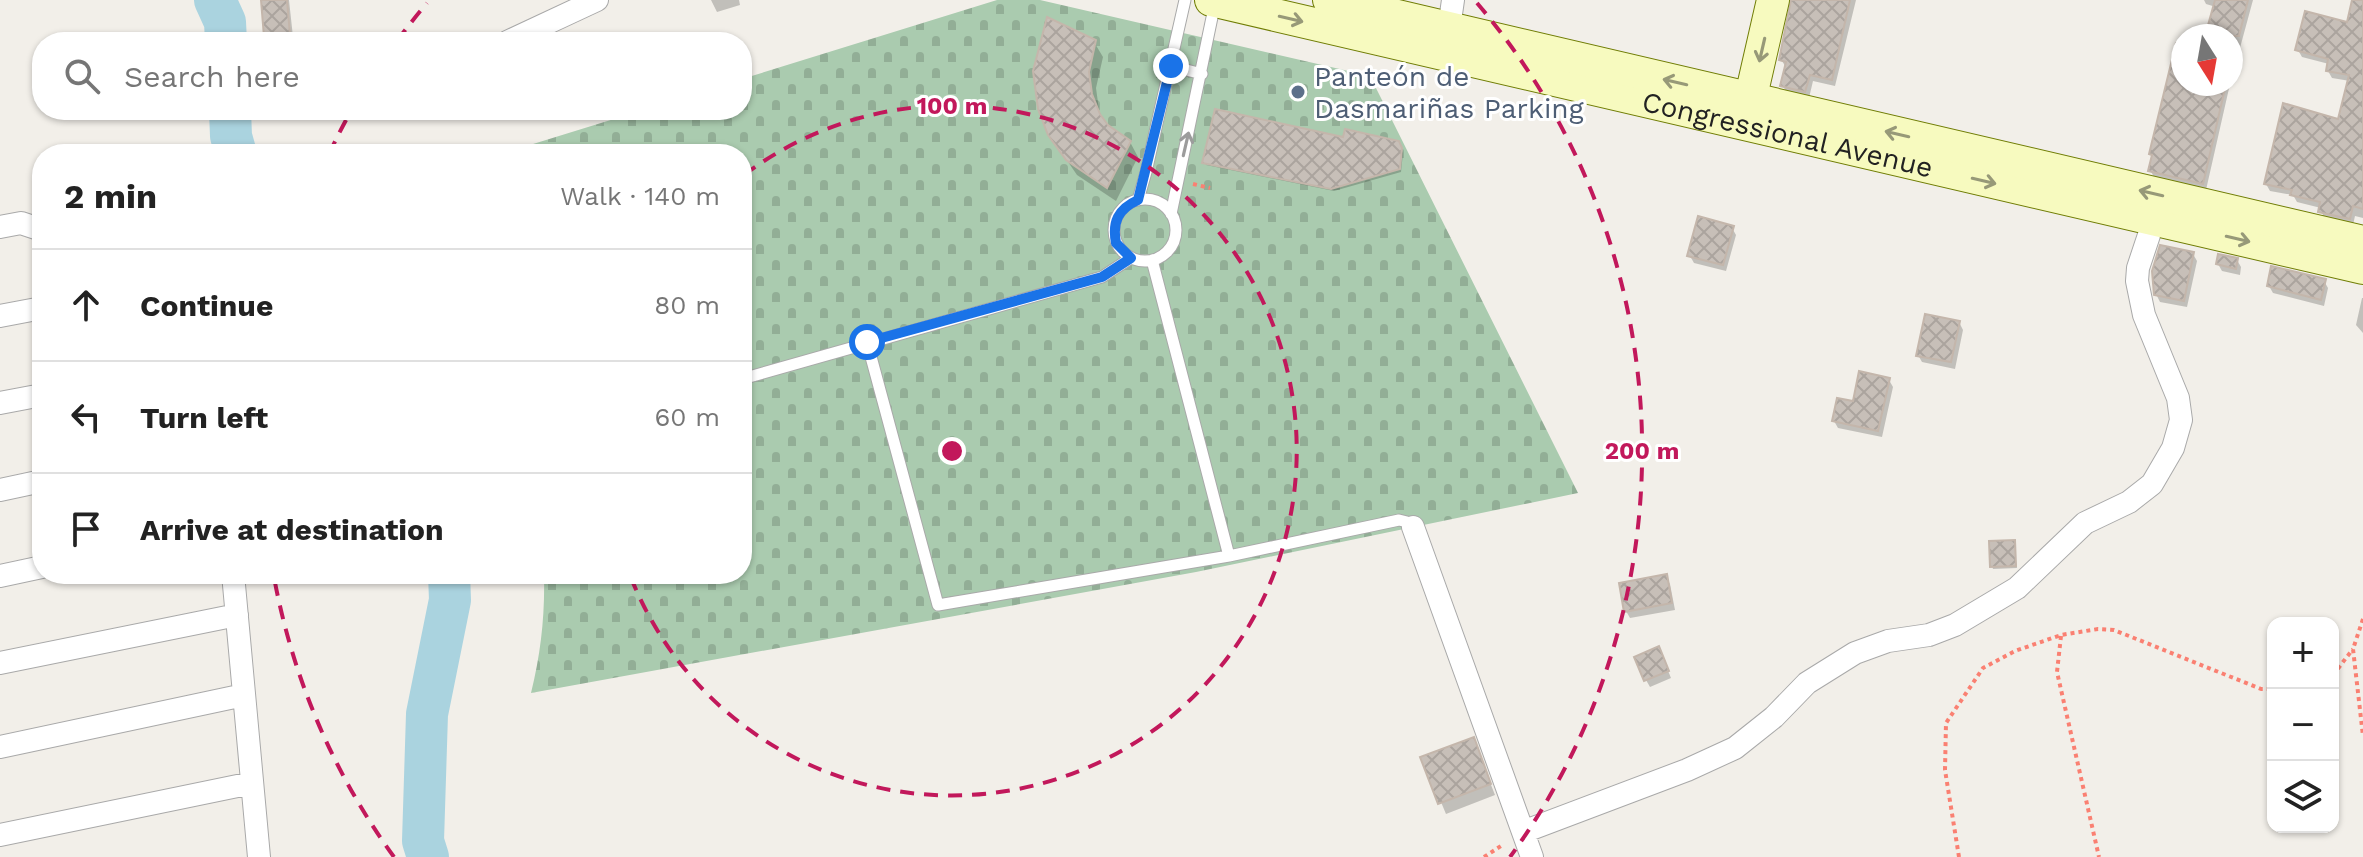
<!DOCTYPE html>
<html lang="en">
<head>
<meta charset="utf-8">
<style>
  :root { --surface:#fff; --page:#f2f2f2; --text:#222; --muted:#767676; --line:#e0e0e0 }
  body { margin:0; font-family:"Work Sans",sans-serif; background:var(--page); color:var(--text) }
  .controls { position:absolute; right:24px; bottom:24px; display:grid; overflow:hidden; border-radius:16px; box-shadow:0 2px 6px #0004 }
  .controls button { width:72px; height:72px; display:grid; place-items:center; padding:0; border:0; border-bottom:2px solid var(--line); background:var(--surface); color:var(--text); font:40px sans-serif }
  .compass { position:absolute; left:2171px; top:24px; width:72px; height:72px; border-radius:50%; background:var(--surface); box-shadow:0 2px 6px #0004; rotate:169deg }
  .stop { position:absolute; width:24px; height:24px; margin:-18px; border:6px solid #1a73e8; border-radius:50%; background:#fff }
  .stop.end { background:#1a73e8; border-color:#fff; box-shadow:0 2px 8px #0008 }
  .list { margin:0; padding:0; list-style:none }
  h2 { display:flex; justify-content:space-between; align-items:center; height:104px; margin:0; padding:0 32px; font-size:34px }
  h2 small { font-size:26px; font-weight:400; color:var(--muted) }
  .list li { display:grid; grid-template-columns:52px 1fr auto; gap:24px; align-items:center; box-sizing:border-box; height:112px; padding:0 32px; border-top:2px solid var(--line) }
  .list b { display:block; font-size:30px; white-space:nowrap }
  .list em { font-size:26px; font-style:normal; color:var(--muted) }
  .icon { flex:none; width:44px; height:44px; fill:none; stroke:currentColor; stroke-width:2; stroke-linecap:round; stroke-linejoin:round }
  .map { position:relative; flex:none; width:2363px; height:857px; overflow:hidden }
  .search { position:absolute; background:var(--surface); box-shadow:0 2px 6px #0004; left:32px; top:32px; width:720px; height:88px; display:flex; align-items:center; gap:20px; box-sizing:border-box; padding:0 28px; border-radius:32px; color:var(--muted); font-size:30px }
  .panel { position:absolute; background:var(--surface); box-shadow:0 2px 6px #0004; left:32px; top:144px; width:720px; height:440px; border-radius:32px }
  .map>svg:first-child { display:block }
  .cemetery { fill:url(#cemetery-stones) }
  .shadow { fill:#0003 }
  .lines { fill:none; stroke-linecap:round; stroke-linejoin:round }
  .river { stroke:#aad3df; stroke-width:42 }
  .building { fill:url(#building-cross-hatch); stroke:#c4b6ab; stroke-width:2 }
  .lane-casing { stroke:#a9a9a9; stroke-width:13 }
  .street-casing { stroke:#a9a9a9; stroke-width:24 }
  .secondary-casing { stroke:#707d05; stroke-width:34 }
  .path { stroke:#fa8072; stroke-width:4; stroke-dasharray:4 4; stroke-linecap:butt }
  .lane { stroke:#fff; stroke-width:11 }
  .street { stroke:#fff; stroke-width:22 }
  .secondary { stroke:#f7fabf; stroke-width:32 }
  .oneway { stroke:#979978 }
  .oneway2 { stroke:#9c9c9c }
  .route { stroke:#1a73e8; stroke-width:10 }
  .ring { fill:none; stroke:#c2185b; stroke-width:4; stroke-dasharray:14 10 }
  .service-dot { fill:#5c6f8a; stroke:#fff; stroke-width:3 }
  .labels { text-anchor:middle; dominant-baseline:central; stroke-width:6; stroke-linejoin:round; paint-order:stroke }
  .service-label { font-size:28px; fill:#4e5e75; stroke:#fff; text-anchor:start }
  .street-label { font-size:28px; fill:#222; stroke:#fff }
  .centre { fill:#c2185b; stroke:#fff; stroke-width:4 }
  .ring-label { font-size:24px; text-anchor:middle; font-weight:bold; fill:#c2185b; stroke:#fff; stroke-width:6; stroke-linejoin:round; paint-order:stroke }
</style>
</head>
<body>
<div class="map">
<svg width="2363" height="857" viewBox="0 0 2363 857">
  <defs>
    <pattern id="cemetery-stones" width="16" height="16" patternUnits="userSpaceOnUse" patternTransform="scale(2)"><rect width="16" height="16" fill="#aacbaf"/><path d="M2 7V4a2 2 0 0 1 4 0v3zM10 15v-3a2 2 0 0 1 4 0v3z" fill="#92ae96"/></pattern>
    <pattern id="building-cross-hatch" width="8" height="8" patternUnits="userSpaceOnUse" patternTransform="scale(2)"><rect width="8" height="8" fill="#c7bfb8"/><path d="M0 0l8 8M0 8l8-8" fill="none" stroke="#aba49e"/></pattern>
  </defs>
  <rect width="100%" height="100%" fill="#f2efe9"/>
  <path class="cemetery" d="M997,0H1040L1370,76L1578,493L1196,572L531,693C541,653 545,615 544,574H742V154H501L643,110H742V79Z"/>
  <path class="shadow" d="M263,0H289L293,37L315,33L319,42H269L266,37Z
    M711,0H739L740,5L717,12Z
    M1793,0H1856L1835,86L1813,81L1809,98L1787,93L1783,86L1785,66L1781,59Z
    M2204,0H2253L2231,81V36H2207L2216,7L2206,4Z
    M2363,13V218L2355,216L2353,225L2324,219L2321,208L2297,202L2293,195L2270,191L2266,184L2339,121L2350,81L2332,78L2328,71L2329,64L2302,57L2298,50L2348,24Z
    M1094,42L1103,57L1096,88L1099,110L1104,124L1130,142L1138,157L1116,201L1077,175L1049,134Z
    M2183,53V84H2230L2206,190L2154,177L2150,170L2153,157L2151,154Z
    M1345,140L1398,142L1403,153L1401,172L1334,191L1206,165L1205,162Z
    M1732,228L1736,235L1726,271L1694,263L1690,256Z
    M2193,254L2197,261L2187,307L2160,302L2156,294Z
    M2237,260L2241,267L2240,275L2222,271L2218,264Z
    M2324,281L2328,288L2324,306L2273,293L2269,286Z
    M2362,298H2363V333L2356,325Z
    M1959,322L1963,330L1955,369L1922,362L1918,355Z
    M1889,380L1893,387L1882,437L1838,428L1834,421Z
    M2014,542L2017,568L1993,569L1992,566Z
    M1666,577L1670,584L1675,610L1630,618L1626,611Z
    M1662,656L1671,678L1650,687L1646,680Z
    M1473,739L1495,795L1446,814L1423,759Z"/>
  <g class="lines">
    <path class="river" d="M215,0L225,22L226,42
      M230,110L231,136L236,154
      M428,857L423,841L427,714L450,600L449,574"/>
  </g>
  <path class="building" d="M261,0H287L290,35L264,37Z
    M1791,0H1850L1832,80L1810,75L1805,92L1780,86L1786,62L1779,60Z
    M2215,0H2248L2239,36H2205Z
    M2352,0H2363V209L2353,206L2350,219L2318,212L2320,202L2290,195L2292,190L2264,184L2283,103L2338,119L2349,75L2326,71L2328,59L2295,50L2305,11L2347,22Z
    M1047,17L1096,40L1089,72L1092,94L1100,114L1108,125L1131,141L1107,188L1066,160L1048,135L1038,109L1033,71Z
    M2176,43L2183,44V84H2226L2203,184L2148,171L2152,155L2149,154Z
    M1215,109L1343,137L1345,129L1399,141L1402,148L1400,169L1331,189L1202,163Z
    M1698,216L1734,226L1723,265L1687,256Z
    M2160,245L2194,252L2184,301L2154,295L2152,271Z
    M2218,254L2238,258L2236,269L2216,264Z
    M2271,266L2326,279L2321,300L2267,286Z
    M1925,314L1960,321L1951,362L1916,356Z
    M1859,371L1890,378L1878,431L1832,421L1837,398L1853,401Z
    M2015,540L2016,566L1990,567L1989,541Z
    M1667,574L1672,603L1624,612L1619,583Z
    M1659,646L1669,671L1644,681L1634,657Z
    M1474,737L1491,784L1438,804L1420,757Z"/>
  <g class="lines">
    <defs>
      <path id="lane" d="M1171,66L1202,74
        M1114 230a31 31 0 1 1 62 0a31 31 0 1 1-62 0Z
        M1138,200L1146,172L1185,0
        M1171,214L1215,3
        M1152,260L1229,556
        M867,342L938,605L1229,556L1399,520L1407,522L1413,527
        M742,379L1102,277L1131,258"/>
      <path id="street" d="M1449,28L1453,0
        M507,42L597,0
        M0,227L21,223L42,230
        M0,316L42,308
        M0,403L42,395
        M0,490L42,481
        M1413,527L1532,857
        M233,574L259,857
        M0,576L42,567
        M0,663L237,615
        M0,747L244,695
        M1523,832L1687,770L1735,748L1774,717L1807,683L1855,653L1888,641L1929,635L1955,625L2017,588L2085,523L2129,502L2152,484L2173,448L2181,420L2178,398L2144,315L2137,281L2138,268L2154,220
        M0,835L252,783"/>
      <g id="secondary">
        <path id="s1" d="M1211,0L2363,268"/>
        <path d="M1329,0L2363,242"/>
        <path d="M1746,118L1773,0"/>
      </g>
    </defs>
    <use href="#lane" class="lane-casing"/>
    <use href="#street" class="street-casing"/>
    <use href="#secondary" class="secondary-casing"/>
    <path class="path" d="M1193,184L1210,188
      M2363,619L2353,649L2363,736
      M2061,636L2057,672L2099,857
      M2333,675L2353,649
      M1484,857L1504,844
      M1959,857L1945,770L1946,723L1983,668L2015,651L2061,635L2098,629L2114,630L2261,689H2273"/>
    <use href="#lane" class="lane"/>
    <use href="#street" class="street"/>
    <use href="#secondary" class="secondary"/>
  </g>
  <defs><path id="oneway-shaft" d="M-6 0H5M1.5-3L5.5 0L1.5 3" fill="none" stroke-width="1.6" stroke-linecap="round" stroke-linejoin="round" transform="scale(2)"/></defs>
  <g class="oneway">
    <use href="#oneway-shaft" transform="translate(1291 19) rotate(13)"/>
    <use href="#oneway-shaft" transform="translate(1762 50) rotate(103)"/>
    <use href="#oneway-shaft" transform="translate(1675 82) rotate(-167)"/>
    <use href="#oneway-shaft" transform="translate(1897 134) rotate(-167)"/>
    <use href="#oneway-shaft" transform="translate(1984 181) rotate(13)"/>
    <use href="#oneway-shaft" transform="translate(2151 193) rotate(-167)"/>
    <use href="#oneway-shaft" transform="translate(2238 239) rotate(13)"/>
  </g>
  <use class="oneway2" href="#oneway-shaft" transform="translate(1186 144) rotate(-77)"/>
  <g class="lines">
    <path class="route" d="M867,342L1102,277L1131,258L1116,243C1112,222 1118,209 1138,200L1171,66"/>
  </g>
  <g class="ring">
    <path d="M744 175A345 345 0 1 1 630 575"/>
    <path d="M394 857A690 690 0 0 1 274 577M329 154A690 690 0 0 1 351 111M397 41A690 690 0 0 1 427 3M1477 3A690 690 0 0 1 1510 857"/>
  </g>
  <circle class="service-dot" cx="1298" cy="92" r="8"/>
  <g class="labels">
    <g class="service-label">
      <text x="1314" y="76">Panteón de<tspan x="1314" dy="32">Dasmariñas Parking</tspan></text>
    </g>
    <g class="street-label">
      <text stroke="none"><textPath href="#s1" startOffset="592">Congressional Avenue</textPath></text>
    </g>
  </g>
  <circle cx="952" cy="451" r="12" class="centre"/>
  <g class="ring-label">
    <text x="952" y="114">100 m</text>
    <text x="1642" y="459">200 m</text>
  </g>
</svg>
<div class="controls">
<button>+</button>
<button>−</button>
<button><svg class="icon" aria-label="layers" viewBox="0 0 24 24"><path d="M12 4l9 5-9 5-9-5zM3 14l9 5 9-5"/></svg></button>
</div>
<svg class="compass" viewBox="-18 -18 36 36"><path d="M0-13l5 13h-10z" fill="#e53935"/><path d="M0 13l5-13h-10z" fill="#767676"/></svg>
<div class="stop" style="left:867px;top:342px"></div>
<div class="stop end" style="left:1171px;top:66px"></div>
<div class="search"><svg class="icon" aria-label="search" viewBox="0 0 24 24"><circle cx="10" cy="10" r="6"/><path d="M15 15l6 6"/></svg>Search here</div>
<section class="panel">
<h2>2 min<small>Walk · 140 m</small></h2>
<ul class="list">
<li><svg class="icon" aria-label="ahead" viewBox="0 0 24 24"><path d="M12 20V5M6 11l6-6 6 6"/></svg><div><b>Continue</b></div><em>80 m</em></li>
<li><svg class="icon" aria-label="left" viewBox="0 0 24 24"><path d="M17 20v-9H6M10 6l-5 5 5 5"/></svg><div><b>Turn left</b></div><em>60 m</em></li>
<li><svg class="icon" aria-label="arrive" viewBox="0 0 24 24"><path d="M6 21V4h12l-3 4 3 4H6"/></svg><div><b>Arrive at destination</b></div></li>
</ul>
</section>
</div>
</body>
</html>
